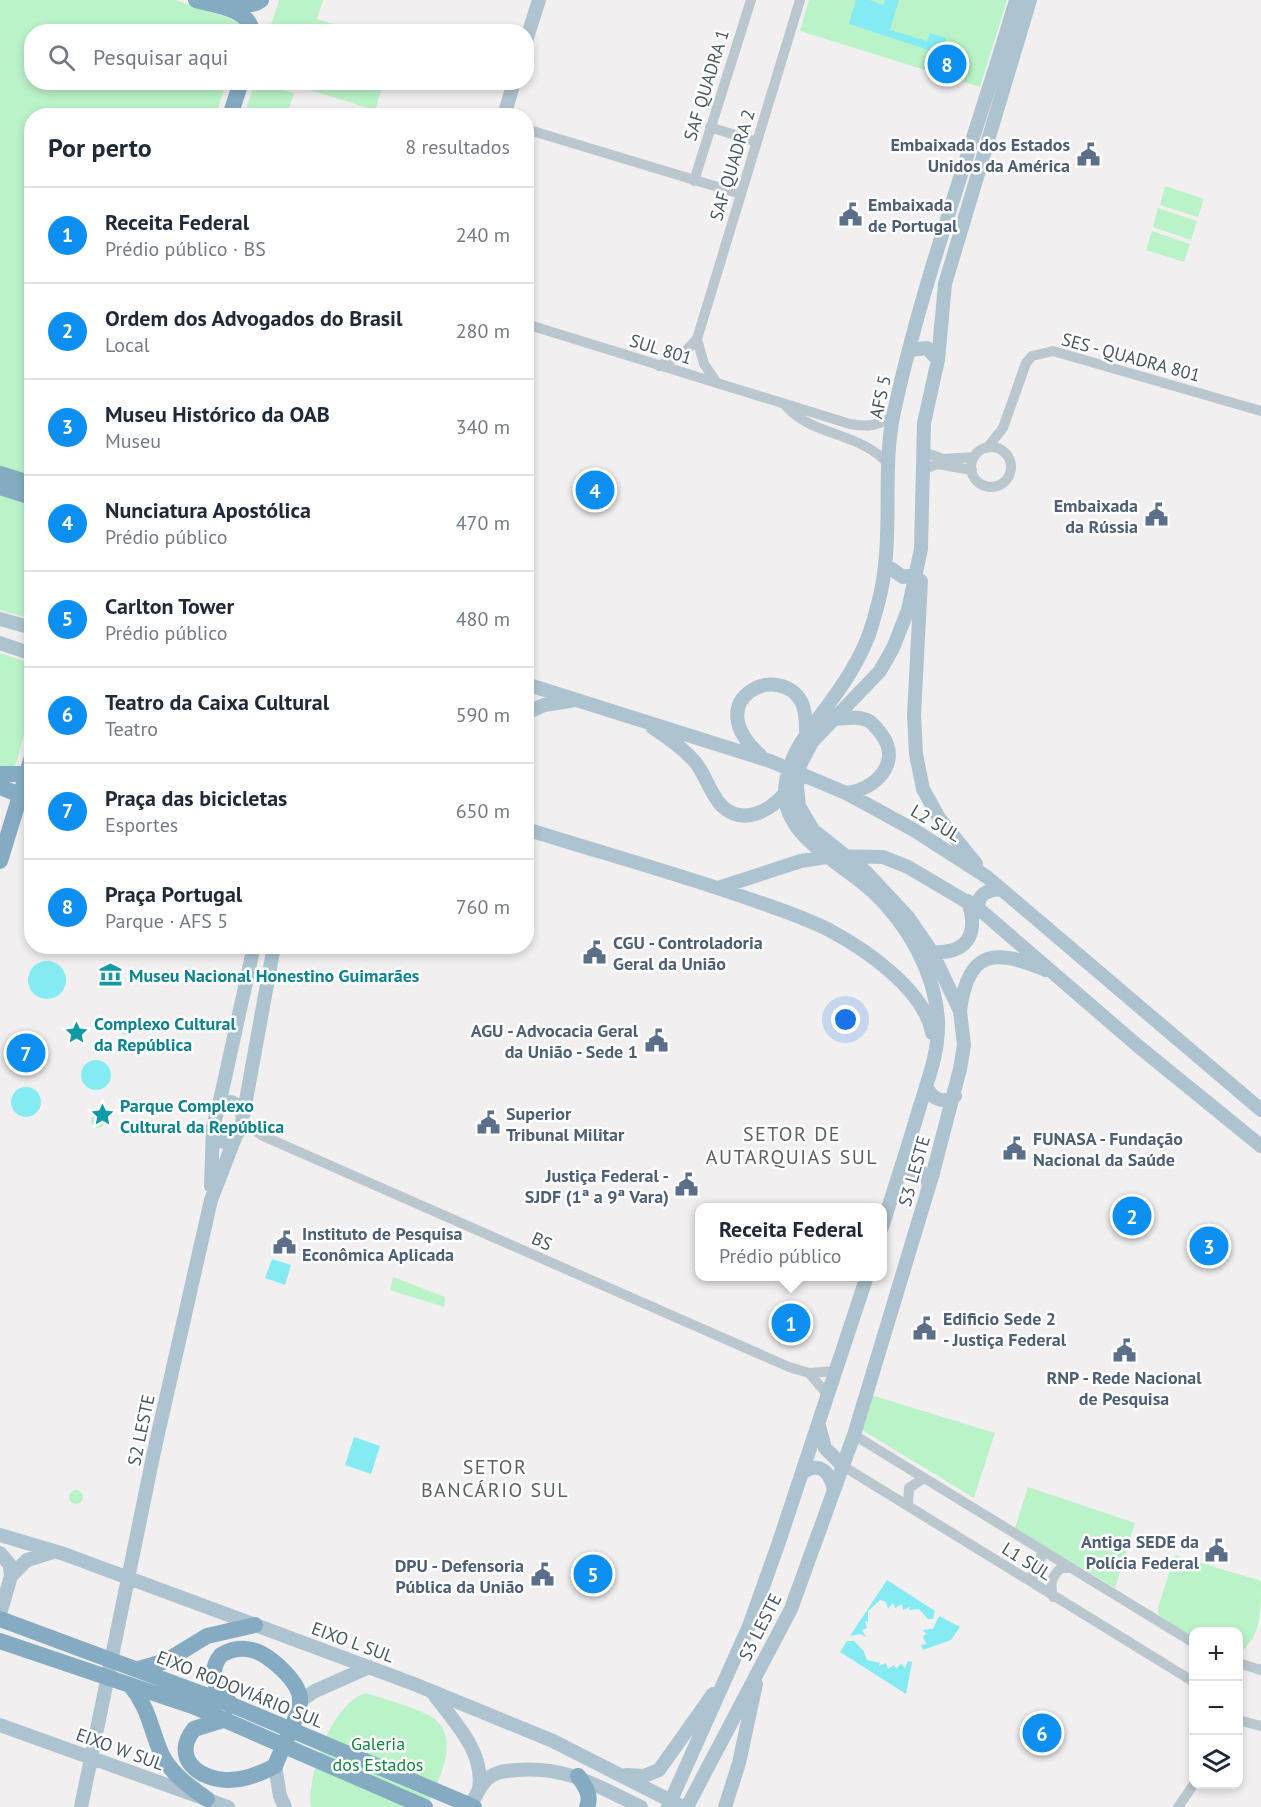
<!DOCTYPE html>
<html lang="pt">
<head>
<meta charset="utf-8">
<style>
  :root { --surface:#fff; --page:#f2f2f3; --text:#1f2937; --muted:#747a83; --line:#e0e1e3; --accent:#0c8ff0 }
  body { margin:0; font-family:"PT Sans",sans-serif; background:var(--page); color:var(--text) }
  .controls { position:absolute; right:18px; bottom:18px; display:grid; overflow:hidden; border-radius:12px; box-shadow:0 3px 9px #0003 }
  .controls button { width:54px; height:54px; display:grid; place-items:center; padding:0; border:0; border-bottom:2px solid var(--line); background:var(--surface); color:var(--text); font:30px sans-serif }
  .you { position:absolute; left:846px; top:1020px; width:21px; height:21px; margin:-15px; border:4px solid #fff; border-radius:50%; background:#1a73e8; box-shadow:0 0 0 9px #1a73e833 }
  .badge { display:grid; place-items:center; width:39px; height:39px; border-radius:50%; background:var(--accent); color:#fff; font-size:20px; font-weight:700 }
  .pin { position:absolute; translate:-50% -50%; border:3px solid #fff; box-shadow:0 2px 6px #0006 }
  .popup { position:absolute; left:695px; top:1203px; width:192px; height:78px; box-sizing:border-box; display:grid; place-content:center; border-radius:12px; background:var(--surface); filter:drop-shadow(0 2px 4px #0005); font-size:20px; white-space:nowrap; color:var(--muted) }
  .popup b { font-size:22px; color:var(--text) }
  .popup::after { content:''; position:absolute; left:50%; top:100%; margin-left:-12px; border:12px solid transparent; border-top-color:var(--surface) }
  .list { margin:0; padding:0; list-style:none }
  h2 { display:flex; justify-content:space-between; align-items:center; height:78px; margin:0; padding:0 24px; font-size:26px }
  h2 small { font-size:20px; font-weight:400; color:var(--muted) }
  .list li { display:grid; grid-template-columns:39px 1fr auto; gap:18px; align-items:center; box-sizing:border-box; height:96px; padding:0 24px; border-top:2px solid var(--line) }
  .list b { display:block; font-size:22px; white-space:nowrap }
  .list p { margin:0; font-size:20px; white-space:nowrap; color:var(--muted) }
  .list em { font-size:20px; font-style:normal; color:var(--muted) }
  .icon { flex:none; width:33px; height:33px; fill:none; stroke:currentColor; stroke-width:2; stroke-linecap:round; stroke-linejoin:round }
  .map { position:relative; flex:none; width:1261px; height:1807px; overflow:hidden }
  .search { position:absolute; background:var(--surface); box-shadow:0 3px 9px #0003; left:24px; top:24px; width:510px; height:66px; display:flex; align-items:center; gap:15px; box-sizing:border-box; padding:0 21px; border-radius:24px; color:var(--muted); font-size:22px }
  .panel { position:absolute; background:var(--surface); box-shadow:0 3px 9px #0003; left:24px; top:108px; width:510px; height:846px; border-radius:24px }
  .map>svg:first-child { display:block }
  .green { fill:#bbf3c9 }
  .water { fill:#85ebf3 }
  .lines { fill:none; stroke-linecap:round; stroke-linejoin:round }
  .minor { stroke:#bac7ce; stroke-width:10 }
  .major { stroke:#adc4d0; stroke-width:14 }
  .highway { stroke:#84abc2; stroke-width:16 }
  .labels { text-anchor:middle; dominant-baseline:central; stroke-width:5; stroke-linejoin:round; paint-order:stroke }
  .street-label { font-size:18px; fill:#46565f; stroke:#fff }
  .service-label { font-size:18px; font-weight:bold; fill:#4e5e75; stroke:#fff; text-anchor:end }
  .culture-label { font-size:18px; font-weight:bold; fill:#0d838f; stroke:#fff; text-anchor:start }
  .park-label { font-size:18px; fill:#10873b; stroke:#fff }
  .neighbourhood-label { font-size:20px; letter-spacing:1.5px; fill:#5c6165; stroke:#fff }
</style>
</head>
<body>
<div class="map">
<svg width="1261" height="1807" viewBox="0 0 1261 1807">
  <rect width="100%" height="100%" fill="#f2eff0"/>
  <path class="green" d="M0,0H175L238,21L243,27L242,32H32V82L226,83L216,115L32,116L31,479L0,470Z
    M279,0H323L317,19L356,31H269Z
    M809,0H1007L980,87L800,31Z
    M287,83H384L375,110Z
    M273,87L294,93L287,115H244L253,88Z
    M1165,186L1204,199L1198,217L1160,205Z
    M1158,208L1197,221L1191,240L1153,227Z
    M1152,231L1190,244L1184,262L1146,250Z
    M0,492L31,502V619L0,610Z
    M0,653L31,663V708L16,764L12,768L0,766Z
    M119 1028a7 7 0 1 1 14 0a7 7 0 1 1-14 0Z
    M91 1121a7 7 0 1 1 14 0a7 7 0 1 1-14 0Z
    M393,1277L445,1297L444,1307L390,1290Z
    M871,1395L995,1433L974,1498L862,1430Z
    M1028,1487L1135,1523L1115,1588L1015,1528Z
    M69 1497a7 7 0 1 1 14 0a7 7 0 1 1-14 0Z
    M1175,1555L1261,1581C1261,1611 1261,1638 1239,1653L1238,1632H1194L1193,1639L1159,1615L1158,1607Z
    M366,1693C383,1699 418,1708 432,1717C463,1738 437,1782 427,1807H311C306,1776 333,1701 366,1693Z"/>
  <path class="water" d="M856,0H870L883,5L885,0H899L890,30L927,41L930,33L946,38L942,51L937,53L849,24Z
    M28 980a19 19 0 1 1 38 0a19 19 0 1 1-38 0Z
    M81 1075a15 15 0 1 1 30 0a15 15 0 1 1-30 0Z
    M11 1102a15 15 0 1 1 30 0a15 15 0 1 1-30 0Z
    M272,1259L291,1265L285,1285L265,1278Z
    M354,1437L380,1446L371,1474L345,1465Z
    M887,1580L935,1611L933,1619H928L919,1609L909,1610L910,1607L903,1610L902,1604L895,1608L893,1603L888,1609L886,1602L880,1600L868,1611V1622L865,1621L867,1628L862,1630L866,1637L860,1634L850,1636Z
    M939,1616L960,1627L951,1640L923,1650L921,1645L927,1644L923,1638L925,1634L928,1635L922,1630L933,1629Z
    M847,1641H854L863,1650L867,1660L880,1663L879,1666L886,1663L888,1669L894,1665L896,1669L901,1664L905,1668L908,1661L912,1662L906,1694L840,1652Z"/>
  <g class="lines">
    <path class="minor" d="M710,127L757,142
      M526,129L741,194
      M694,181L751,0
      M526,324L850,424C867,427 878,426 892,417
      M697,339L704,364L717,383
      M659,366L684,353L697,339L800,0
      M786,406C813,437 861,432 888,464
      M971 467a20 20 0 1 1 40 0a20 20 0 1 1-40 0Z
      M987,448L1003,428L1026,363L1032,356L1053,351L1261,411
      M923,452L944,459L974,457
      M922,470L937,464L972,470
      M242,1122L263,1136L789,1367L809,1373L835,1371
      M809,1373L828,1395
      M854,1435L1194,1643
      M843,1466L1194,1682
      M908,1506L909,1488L924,1478
      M1025,1578L1032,1577L1039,1572L1042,1550
      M1053,1597C1050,1583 1051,1577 1061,1568H1071
      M1238,1663L1261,1670
      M1238,1720L1261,1726
      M1178,1807L1194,1784"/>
    <path class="major" d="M526,41L539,0
      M504,116L514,82
      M910,350L927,348L938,360
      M886,565L903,577L916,574
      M921,581L914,715L916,754L923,789L939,818L976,864
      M0,619L32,628
      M0,643L32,654
      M526,684L770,761L846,793L914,830L987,877L1261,1110
      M526,713L544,705L570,701
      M836,719C847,718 859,716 869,721C874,724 878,730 882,735C902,763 875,790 846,793
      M652,727C668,738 683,748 695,762C706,775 710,794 722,806C743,826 770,811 785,793
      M760,755C698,699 780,660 802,703C806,712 806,722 806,731
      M526,829C599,852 672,872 744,897C772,907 802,916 829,930C865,949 925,990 932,1033
      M718,888L801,861L832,856L883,857L908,867L979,909L1138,1046L1261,1146
      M979,909C976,894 988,890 1001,889
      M932,952C968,954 979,934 968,901
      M960,1011C968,948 996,949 1046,970
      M926,1086C931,1098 943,1105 955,1096
      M243,1117L274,946
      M213,1135L218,1140L228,1143C242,1133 251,1110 231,1102L219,1105
      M899,1175L906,1172H921L927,1178L929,1187
      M211,1186L213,1127L219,1105L254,946
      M882,1227C895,1187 908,1146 920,1106C929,1077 939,1051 938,1021C935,972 908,925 873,892C843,863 782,838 785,789C788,752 811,729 831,701C848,678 864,653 872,625C878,606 883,586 885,566C891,515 883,462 894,412C924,273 976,137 1016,0
      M819,1426L825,1448L843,1466
      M802,1473C819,1461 830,1471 834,1490
      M0,1535L64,1554L414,1684L553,1741L683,1807
      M0,1553L10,1565L11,1576L0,1614
      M11,1576L27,1560L53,1552
      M432,1692C453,1721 485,1751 479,1789
      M300,1701L315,1691L369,1667
      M0,1725L228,1807
      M275,1766L280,1796L285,1807
      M626,1775L644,1776L659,1770L713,1694
      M81,1807L155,1447L211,1200L235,1138
      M470,1807C475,1797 479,1787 487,1779C496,1771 506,1771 517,1770C567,1766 597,1786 641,1807
      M668,1807L749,1626L779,1542L867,1276
      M687,1807L791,1609L854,1435L933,1173L960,1069L964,1045L960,1011L932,952L908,917L866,872L813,830L799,806L797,787L800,765L812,742L880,671L893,648L908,610L921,549L924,423L938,360L945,284L1030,0
      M725,1807L739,1763L756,1684"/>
    <path class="highway" d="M196,0C216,6 249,8 252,32
      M227,0C239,3 251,8 261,0
      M230,116L241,82
      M0,474L32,484
      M0,487L32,497
      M0,774H26
      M0,787L20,795
      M0,861L32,757
      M0,1619L232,1705L474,1807
      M0,1641L195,1707L425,1807
      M139,1669L166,1661L207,1636L255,1625
      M130,1685C149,1708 150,1727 161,1753C170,1773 190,1787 207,1799
      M226,1719L194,1729C171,1758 199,1780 229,1780C245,1780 260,1774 275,1766C280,1752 299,1716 300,1702C302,1683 269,1654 252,1650C241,1647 231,1649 221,1655C208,1671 214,1690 229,1702
      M578,1776C585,1786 592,1795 587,1807"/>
  </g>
  <defs>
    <symbol id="civic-bare" viewBox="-9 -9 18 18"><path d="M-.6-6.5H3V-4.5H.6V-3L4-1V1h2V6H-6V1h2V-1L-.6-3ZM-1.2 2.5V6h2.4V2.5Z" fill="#5c6f8a" stroke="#fff" stroke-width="2.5" paint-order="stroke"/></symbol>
    <symbol id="museum-bare" viewBox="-9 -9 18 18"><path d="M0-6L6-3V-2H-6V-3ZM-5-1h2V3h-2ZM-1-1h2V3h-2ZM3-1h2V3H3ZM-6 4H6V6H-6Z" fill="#0f9aa8" stroke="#fff" stroke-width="2.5" paint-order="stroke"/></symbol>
    <symbol id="sight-bare" viewBox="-9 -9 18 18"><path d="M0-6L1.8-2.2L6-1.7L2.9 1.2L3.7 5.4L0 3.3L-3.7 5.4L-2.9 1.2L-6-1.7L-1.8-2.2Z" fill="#0f9aa8" stroke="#fff" stroke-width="2.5" paint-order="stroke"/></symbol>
  </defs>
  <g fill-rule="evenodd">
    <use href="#civic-bare" x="1072" y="138" width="33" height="33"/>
    <use href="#civic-bare" x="834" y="198" width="33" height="33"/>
    <use href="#civic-bare" x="1140" y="498" width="33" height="33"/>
    <use href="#civic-bare" x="578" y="936" width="33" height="33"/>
    <use href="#museum-bare" x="94" y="958" width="33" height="33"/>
    <use href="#sight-bare" x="60" y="1016" width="33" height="33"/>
    <use href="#civic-bare" x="640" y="1024" width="33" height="33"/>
    <use href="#sight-bare" x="86" y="1098" width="33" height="33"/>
    <use href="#civic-bare" x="472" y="1106" width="33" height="33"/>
    <use href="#civic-bare" x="998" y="1132" width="33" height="33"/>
    <use href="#civic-bare" x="670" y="1168" width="33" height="33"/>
    <use href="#civic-bare" x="268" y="1226" width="33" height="33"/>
    <use href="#civic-bare" x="908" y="1312" width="33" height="33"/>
    <use href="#civic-bare" x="1108" y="1334" width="33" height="33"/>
    <use href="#civic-bare" x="1200" y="1534" width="33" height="33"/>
    <use href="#civic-bare" x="526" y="1558" width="33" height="33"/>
  </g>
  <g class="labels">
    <g class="street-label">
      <text transform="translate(706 85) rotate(-73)">SAF QUADRA 1</text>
      <text transform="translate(732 165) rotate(-73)">SAF QUADRA 2</text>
      <text transform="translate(661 349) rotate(17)">SUL 801</text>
      <text transform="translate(1131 357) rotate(15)">SES - QUADRA 801</text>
      <text transform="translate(880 397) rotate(-78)">AFS 5</text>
      <text transform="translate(936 823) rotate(31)">L2 SUL</text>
      <text transform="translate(914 1171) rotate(-74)">S3 LESTE</text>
      <text transform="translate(542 1241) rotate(24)">BS</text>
      <text transform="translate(141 1430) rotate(-78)">S2 LESTE</text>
      <text transform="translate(1027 1561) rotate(32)">L1 SUL</text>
      <text transform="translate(760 1627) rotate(-63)">S3 LESTE</text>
      <text transform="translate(353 1642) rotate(20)">EIXO L SUL</text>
      <text transform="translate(240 1689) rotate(22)">EIXO RODOVIÁRIO SUL</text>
      <text transform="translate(120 1749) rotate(20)">EIXO W SUL</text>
    </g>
    <g class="service-label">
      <text x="1070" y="144">Embaixada dos Estados<tspan x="1070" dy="21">Unidos da América</tspan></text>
      <text x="868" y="204" text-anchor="start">Embaixada<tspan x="868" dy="21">de Portugal</tspan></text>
      <text x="1138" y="505">Embaixada<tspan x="1138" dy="21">da Rússia</tspan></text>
      <text x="613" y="942" text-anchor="start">CGU - Controladoria<tspan x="613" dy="21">Geral da União</tspan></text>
      <text x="638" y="1030">AGU - Advocacia Geral<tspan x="638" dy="21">da União - Sede 1</tspan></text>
      <text x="506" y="1113" text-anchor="start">Superior<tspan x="506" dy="21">Tribunal Militar</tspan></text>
      <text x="1033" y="1138" text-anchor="start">FUNASA - Fundação<tspan x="1033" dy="21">Nacional da Saúde</tspan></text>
      <text x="669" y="1175">Justiça Federal -<tspan x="669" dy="21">SJDF (1ª a 9ª Vara)</tspan></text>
      <text x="302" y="1233" text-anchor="start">Instituto de Pesquisa<tspan x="302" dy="21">Econômica Aplicada</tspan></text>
      <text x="943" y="1318" text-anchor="start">Edificio Sede 2<tspan x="943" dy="21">- Justiça Federal</tspan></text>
      <text x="1124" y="1377" text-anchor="middle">RNP - Rede Nacional<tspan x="1124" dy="21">de Pesquisa</tspan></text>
      <text x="1199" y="1541">Antiga SEDE da<tspan x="1199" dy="21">Polícia Federal</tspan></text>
      <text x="524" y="1565">DPU - Defensoria<tspan x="524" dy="21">Pública da União</tspan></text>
    </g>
    <g class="culture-label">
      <text x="129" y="975">Museu Nacional Honestino Guimarães</text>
      <text x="94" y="1023">Complexo Cultural<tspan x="94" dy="21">da República</tspan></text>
      <text x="120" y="1105">Parque Complexo<tspan x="120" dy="21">Cultural da República</tspan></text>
    </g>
    <g class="park-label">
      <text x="378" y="1743">Galeria<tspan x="378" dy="21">dos Estados</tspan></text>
    </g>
    <g class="neighbourhood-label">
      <text x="792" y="1134">SETOR DE<tspan x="792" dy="23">AUTARQUIAS SUL</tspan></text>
      <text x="495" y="1467">SETOR<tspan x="495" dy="23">BANCÁRIO SUL</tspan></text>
    </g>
  </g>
</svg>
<div class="controls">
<button>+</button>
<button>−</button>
<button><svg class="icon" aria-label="layers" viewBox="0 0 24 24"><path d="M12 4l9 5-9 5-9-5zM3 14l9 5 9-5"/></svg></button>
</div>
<div class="you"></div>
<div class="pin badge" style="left:791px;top:1323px">1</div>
<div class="popup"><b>Receita Federal</b>Prédio público</div>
<div class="pin badge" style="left:1132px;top:1216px">2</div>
<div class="pin badge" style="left:1209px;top:1246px">3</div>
<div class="pin badge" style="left:595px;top:490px">4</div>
<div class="pin badge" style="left:593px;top:1574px">5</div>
<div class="pin badge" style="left:1042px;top:1733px">6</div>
<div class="pin badge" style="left:26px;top:1053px">7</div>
<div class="pin badge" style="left:947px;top:64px">8</div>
<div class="search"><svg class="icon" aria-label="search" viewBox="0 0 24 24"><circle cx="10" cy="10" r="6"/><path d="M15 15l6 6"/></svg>Pesquisar aqui</div>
<section class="panel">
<h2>Por perto<small>8 resultados</small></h2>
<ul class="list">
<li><span class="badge">1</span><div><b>Receita Federal</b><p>Prédio público · BS</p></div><em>240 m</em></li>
<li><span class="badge">2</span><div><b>Ordem dos Advogados do Brasil</b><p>Local</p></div><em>280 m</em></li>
<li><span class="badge">3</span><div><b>Museu Histórico da OAB</b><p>Museu</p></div><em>340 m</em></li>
<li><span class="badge">4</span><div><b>Nunciatura Apostólica</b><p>Prédio público</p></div><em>470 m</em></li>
<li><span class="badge">5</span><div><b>Carlton Tower</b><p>Prédio público</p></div><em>480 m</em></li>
<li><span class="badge">6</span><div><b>Teatro da Caixa Cultural</b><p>Teatro</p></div><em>590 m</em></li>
<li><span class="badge">7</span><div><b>Praça das bicicletas</b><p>Esportes</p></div><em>650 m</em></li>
<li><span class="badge">8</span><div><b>Praça Portugal</b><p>Parque · AFS 5</p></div><em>760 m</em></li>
</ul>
</section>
</div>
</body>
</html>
